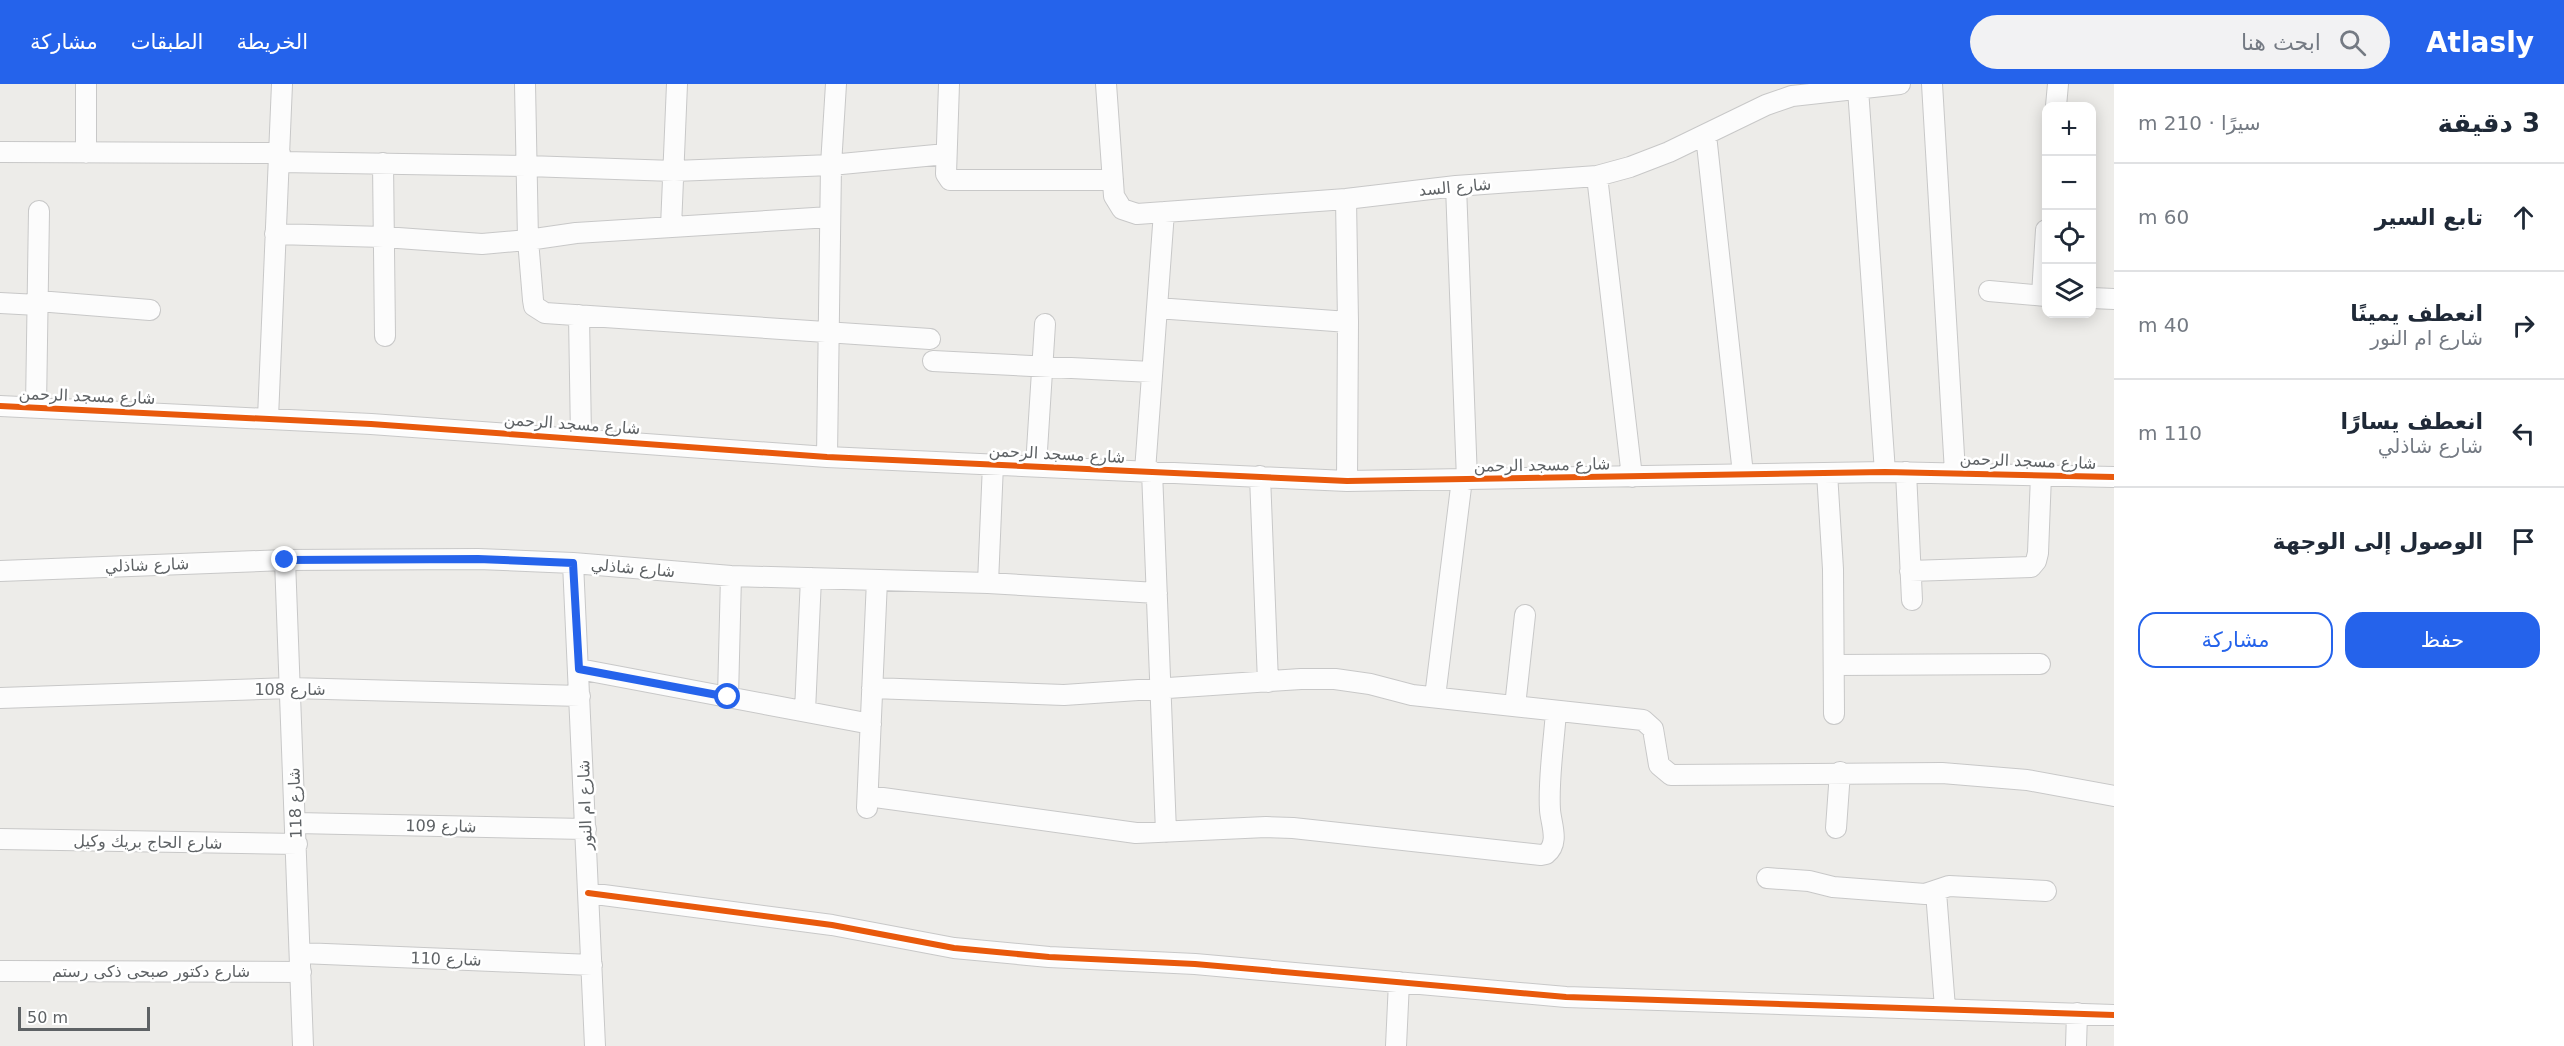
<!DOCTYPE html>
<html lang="ar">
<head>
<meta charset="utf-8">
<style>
  :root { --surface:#fff; --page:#f2f2f3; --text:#1f2937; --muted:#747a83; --line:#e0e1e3; --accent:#2563eb }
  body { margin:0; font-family:"DejaVu Sans","Noto Naskh Arabic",sans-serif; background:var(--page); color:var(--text); direction:rtl }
  .controls { position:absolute; right:18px; top:18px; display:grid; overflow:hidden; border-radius:12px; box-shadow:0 3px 15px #0003 }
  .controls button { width:54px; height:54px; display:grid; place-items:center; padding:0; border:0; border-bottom:2px solid var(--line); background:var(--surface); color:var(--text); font:30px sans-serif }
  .scale { position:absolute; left:18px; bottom:15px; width:132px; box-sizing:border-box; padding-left:6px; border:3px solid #5e6265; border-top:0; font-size:16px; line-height:21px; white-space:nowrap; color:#5e6265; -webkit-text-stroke:4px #fff; paint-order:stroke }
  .stop { position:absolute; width:18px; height:18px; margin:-14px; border:4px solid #2563eb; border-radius:50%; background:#fff }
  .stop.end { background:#2563eb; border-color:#fff; box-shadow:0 2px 6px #0008 }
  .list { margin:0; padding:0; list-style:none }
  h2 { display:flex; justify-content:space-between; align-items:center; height:78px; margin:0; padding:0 24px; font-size:26px }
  h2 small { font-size:20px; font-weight:400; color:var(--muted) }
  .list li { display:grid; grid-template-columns:39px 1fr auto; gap:18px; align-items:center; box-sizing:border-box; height:108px; padding:0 24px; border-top:2px solid var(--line) }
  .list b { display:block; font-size:22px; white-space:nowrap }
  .list p { margin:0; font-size:20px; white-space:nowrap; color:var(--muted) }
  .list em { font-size:20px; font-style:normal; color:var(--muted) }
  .actions { display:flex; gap:12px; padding:18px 24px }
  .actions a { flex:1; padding:14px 0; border:2px solid var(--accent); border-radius:18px; text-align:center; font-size:21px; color:var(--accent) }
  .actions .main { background:var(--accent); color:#fff }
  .icon { flex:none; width:33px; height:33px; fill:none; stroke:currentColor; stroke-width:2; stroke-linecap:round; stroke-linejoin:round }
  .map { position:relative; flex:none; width:2114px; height:962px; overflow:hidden; direction:ltr }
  header { display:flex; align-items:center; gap:36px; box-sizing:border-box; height:84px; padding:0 30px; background:var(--accent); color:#fff }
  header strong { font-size:28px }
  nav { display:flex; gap:33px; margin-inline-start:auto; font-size:21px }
  .search { width:420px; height:54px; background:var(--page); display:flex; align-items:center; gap:15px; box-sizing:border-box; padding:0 21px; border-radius:33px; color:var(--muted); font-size:22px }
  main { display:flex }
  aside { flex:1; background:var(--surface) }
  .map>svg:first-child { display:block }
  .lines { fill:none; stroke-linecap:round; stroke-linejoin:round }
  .street-casing { stroke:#c8c8c8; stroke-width:22 }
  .street { stroke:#fcfcfc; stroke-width:20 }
  .cycleway-casing { stroke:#fff; stroke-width:10 }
  .cycleway { stroke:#e8590c; stroke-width:6 }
  .route { stroke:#2563eb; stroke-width:8 }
  .labels { text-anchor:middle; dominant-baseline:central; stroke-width:5; stroke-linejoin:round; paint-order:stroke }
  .street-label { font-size:16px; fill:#5e6265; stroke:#fff }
</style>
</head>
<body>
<header>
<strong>Atlasly</strong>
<div class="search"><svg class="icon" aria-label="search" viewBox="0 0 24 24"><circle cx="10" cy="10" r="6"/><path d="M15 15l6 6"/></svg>ابحث هنا</div>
<nav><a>الخريطة</a><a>الطبقات</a><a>مشاركة</a></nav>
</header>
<main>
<aside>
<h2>3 دقيقة<small>سيرًا · 210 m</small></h2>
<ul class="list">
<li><svg class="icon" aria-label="ahead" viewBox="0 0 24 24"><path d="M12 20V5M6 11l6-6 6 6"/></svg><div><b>تابع السير</b></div><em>60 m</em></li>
<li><svg class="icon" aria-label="right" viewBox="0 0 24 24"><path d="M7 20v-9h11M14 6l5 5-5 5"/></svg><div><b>انعطف يمينًا</b><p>شارع ام النور</p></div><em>40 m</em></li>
<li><svg class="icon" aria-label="left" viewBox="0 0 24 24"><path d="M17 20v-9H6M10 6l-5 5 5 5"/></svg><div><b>انعطف يسارًا</b><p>شارع شاذلي</p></div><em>110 m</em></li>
<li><svg class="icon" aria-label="arrive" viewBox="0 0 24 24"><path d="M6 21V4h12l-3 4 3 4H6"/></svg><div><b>الوصول إلى الوجهة</b></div></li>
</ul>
<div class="actions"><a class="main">حفظ</a><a>مشاركة</a></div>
</aside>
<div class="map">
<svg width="2114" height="962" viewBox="0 0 2114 962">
  <rect width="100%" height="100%" fill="#edece9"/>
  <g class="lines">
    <defs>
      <path id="street" d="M525,0L528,156L533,216L534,222L545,229L930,255
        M949,0L946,90L950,96H1113
        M1106,0L1114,112L1122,125L1137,130L1346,115L1456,102L1597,92L1630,83L1669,68L1766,21L1792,12L1900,0
        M1932,0L1955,388
        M1858,5L1885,388
        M2056,22L2058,0
        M1706,51L1743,390
        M0,68L280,69
        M86,69V0
        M280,78L527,82L674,87L831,81L946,70
        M383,79L385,252
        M1597,92L1632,393
        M1456,102L1467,396
        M1346,115L1348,238L1347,397
        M671,143L677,0
        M275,150L384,153L482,160L528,156L576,149L830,133
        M1989,207L2046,212
        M2042,211L2046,146
        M2092,214L2114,215
        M38,217L150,226
        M0,219L38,221
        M1157,224L1348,238
        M579,231L581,354
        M933,277L1152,288
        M0,322L371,340L827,373L1347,397L1885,388L2114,393
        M36,323L39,127
        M268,334L282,0
        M827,373L831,81L836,0
        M1036,382L1045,240
        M1145,387L1164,128
        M1152,387L1166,748
        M1906,388L1912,516
        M1827,389L1833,485L1834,630
        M1260,392L1268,598
        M285,476L303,962
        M573,479L595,962
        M0,487L285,476L478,475L573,479L731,492L988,499L1157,509
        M1910,487L2031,483L2036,477L2038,469L2041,391
        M988,499L993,380
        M1835,581L2040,580
        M579,585L871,640
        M872,604L1064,611L1301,595H1335L1370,600L1412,611L1643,636L1653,645L1659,681L1671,691L1942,689L2027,696L2114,712
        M728,613L731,492
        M1435,613L1462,395
        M0,614L290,604L580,612
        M1515,622L1525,531
        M805,627L811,494
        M868,712L1136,749L1266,743L1293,744L1541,771L1546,770C1560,759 1551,740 1550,726C1548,694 1554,659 1556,627
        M867,724L877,496
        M296,739L586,745
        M1836,744L1840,688
        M0,755L297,760
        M1767,794L1809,797L1833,803L1925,810L1949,802L2046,807
        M1936,808L1945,924
        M588,809L832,841L954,864L1049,873L1195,880L1566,913L2114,931
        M301,869L592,881
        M0,887L301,888
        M1396,962L1399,898
        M2076,962L2077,929"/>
    </defs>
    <use href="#street" class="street-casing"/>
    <use href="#street" class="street"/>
    <defs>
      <path id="cycleway" d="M0,322L371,340L827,373L1347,397L1885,388L2114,393
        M588,809L832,841L954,864L1049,873L1195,880L1566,913L2114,931"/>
    </defs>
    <use href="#cycleway" class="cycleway-casing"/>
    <use href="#cycleway" class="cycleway"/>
  </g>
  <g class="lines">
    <path class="route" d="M285,476L478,475L573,479L579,585L728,613"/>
  </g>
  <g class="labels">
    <g class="street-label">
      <text transform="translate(1455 103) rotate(-5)">شارع السد</text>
      <text transform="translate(87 312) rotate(2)">شارع مسجد الرحمن</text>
      <text transform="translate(572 340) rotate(4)">شارع مسجد الرحمن</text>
      <text transform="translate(1057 370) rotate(3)">شارع مسجد الرحمن</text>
      <text transform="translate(2028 377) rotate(2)">شارع مسجد الرحمن</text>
      <text transform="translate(1542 381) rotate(-1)">شارع مسجد الرحمن</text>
      <text transform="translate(147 481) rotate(-2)">شارع شاذلي</text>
      <text transform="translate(633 484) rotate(5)">شارع شاذلي</text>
      <text x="290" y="605">شارع 108</text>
      <text transform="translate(295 719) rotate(-92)">شارع 118</text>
      <text transform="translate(585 721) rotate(-92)">شارع ام النور</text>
      <text transform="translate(441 742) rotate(1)">شارع 109</text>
      <text transform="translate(148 758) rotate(1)">شارع الحاج بريك وكيل</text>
      <text transform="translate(446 875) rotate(2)">شارع 110</text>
      <text x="151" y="887">شارع دكتور صبحى ذكى رستم</text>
    </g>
  </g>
</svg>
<div class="controls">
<button>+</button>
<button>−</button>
<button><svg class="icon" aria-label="locate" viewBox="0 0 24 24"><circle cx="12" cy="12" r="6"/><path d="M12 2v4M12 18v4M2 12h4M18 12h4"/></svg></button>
<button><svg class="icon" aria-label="layers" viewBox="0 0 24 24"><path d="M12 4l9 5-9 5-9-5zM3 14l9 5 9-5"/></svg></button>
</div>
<div class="scale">50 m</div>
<div class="stop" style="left:728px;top:613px"></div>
<div class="stop end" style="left:285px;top:476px"></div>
</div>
</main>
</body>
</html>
